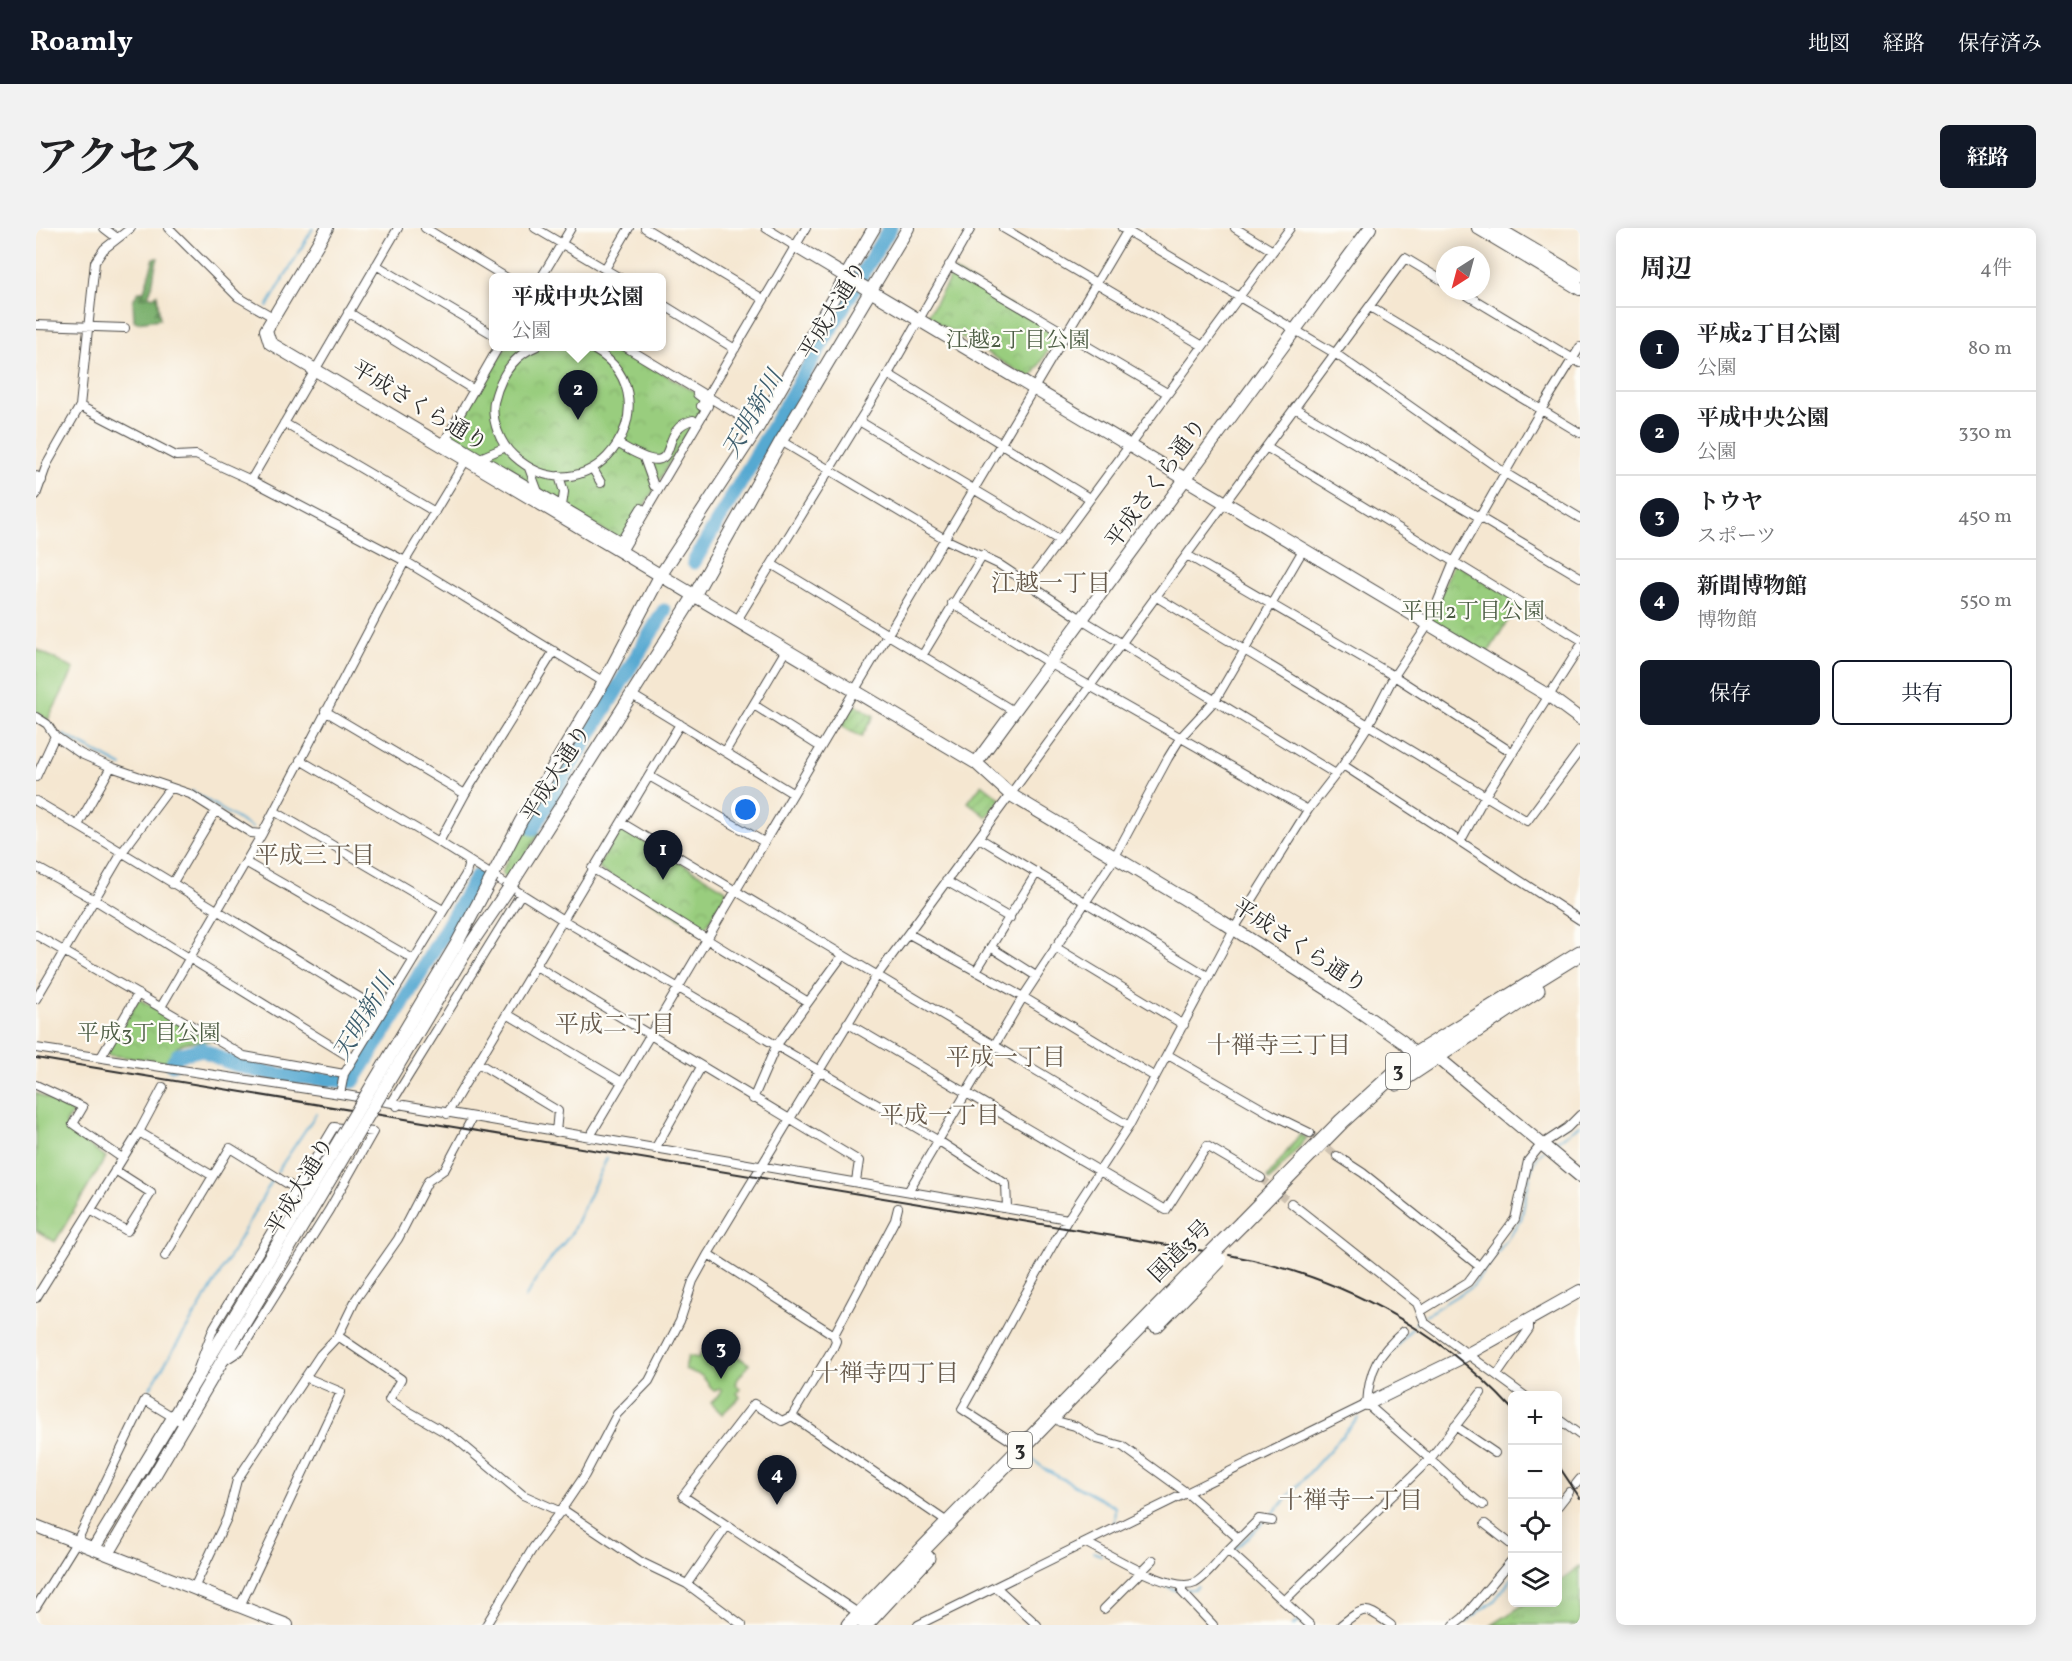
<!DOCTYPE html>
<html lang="ja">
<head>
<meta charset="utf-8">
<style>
  :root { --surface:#fff; --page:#f2f2f2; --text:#202124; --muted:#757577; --line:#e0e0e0; --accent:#111827 }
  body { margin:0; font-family:Vollkorn,"Noto Serif JP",serif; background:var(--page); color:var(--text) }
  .controls { position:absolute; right:18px; bottom:18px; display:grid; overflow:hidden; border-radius:9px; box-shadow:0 3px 15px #0003 }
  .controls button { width:54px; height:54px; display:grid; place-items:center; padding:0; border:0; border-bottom:2px solid var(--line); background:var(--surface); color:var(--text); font:30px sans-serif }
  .compass { position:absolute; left:1400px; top:18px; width:54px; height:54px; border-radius:50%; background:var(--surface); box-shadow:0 3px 15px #0003; rotate:216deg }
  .you { position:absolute; left:710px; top:582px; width:21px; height:21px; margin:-15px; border:4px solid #fff; border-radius:50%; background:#1a73e8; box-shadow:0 0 0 9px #1a73e833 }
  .badge { display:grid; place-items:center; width:39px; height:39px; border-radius:50%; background:var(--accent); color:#fff; font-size:20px; font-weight:700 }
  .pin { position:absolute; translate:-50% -50px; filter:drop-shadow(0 2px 3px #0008) }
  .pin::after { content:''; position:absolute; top:32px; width:21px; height:18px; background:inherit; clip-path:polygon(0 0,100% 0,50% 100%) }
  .popup { position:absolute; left:453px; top:45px; width:177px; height:78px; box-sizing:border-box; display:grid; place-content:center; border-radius:9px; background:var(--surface); filter:drop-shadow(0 2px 4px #0005); font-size:20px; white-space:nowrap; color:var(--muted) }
  .popup b { font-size:22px; color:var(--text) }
  .popup::after { content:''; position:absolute; left:50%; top:100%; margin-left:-12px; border:12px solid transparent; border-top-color:var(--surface) }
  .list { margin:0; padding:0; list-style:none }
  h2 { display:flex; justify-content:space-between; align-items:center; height:78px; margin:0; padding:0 24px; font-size:26px }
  h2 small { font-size:20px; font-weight:400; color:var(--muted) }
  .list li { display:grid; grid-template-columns:39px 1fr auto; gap:18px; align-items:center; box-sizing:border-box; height:84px; padding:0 24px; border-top:2px solid var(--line) }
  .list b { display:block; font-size:22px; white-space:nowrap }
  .list p { margin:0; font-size:20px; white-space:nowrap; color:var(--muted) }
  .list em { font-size:20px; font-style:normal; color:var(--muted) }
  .actions { display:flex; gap:12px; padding:18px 24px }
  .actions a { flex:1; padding:14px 0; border:2px solid var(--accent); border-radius:9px; text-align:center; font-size:21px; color:var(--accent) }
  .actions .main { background:var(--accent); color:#fff }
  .icon { flex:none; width:33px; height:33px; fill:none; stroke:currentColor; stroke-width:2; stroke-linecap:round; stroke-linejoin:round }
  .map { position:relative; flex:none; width:1544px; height:1397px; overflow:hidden; border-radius:9px }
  header { display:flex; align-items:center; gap:36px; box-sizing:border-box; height:84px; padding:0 30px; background:var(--accent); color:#fff }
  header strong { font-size:28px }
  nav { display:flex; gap:33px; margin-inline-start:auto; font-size:21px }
  .intro { display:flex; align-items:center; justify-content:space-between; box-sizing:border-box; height:144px; padding:0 36px }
  h1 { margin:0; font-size:42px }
  .button { padding:15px 27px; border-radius:9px; background:var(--accent); color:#fff; font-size:21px; font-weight:700 }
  main { display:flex; gap:36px; padding:0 36px }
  aside { flex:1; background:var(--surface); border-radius:9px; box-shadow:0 3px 15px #0003 }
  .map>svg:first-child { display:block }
  .grass { fill:url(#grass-tufts); stroke:#627c54; stroke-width:1.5 }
  .forest { fill:url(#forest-firs); stroke:#526e4c; stroke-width:1.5 }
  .park { fill:url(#park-crowns); stroke:#627c54; stroke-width:1.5 }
  .garden { fill:url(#garden-furrows); stroke:#627c54; stroke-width:1.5 }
  .pitch { fill:#99cd7e; stroke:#627c54; stroke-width:1.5 }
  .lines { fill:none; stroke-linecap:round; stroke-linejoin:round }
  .stream { stroke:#56a9d1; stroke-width:2 }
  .river { stroke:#56a9d1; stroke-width:15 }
  .street-tunnel { stroke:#cdc1b0; stroke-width:8; stroke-dasharray:8 4; stroke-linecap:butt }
  .street-casing { stroke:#494744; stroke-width:10 }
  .secondary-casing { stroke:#494744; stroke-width:14 }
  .highway-casing { stroke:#494744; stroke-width:17 }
  .street { stroke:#fff; stroke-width:8 }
  .secondary { stroke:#fff; stroke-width:12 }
  .highway { stroke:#fff; stroke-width:15 }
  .rail { stroke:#2b2b2b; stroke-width:2 }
  .secondary-bridge-casing { stroke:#494744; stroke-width:14; stroke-linecap:butt }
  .highway-bridge-casing { stroke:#494744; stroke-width:17; stroke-linecap:butt }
  .secondary-bridge { stroke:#fff; stroke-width:12 }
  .highway-bridge { stroke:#fff; stroke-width:15 }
  .labels { text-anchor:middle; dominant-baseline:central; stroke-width:4.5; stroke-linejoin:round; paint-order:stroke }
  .shield { fill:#fdfcf7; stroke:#6a6a68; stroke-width:1.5 }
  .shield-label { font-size:21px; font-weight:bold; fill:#2b2b2b }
  .street-label { font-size:22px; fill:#2b2b2b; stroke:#fdfcf7 }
  .park-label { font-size:22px; fill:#4c5c44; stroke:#fdfcf7 }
  .water-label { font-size:24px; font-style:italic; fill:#3c5d6d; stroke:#fdfcf7 }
  .neighbourhood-label { font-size:24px; fill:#65584a; stroke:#fdfcf7 }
</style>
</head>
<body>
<header>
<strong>Roamly</strong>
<nav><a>地図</a><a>経路</a><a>保存済み</a></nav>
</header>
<div class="intro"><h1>アクセス</h1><a class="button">経路</a></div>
<main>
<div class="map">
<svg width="1544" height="1397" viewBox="0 0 1544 1397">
  <defs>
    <pattern id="grass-tufts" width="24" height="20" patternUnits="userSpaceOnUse" patternTransform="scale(1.5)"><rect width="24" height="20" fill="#99cd7e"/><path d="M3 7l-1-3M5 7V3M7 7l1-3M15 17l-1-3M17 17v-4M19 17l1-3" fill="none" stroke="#84b06d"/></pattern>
    <pattern id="forest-firs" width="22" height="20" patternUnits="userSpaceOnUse" patternTransform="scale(1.5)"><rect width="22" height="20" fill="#7ab06d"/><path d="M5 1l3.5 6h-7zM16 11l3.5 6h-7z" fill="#648f5a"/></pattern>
    <pattern id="park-crowns" width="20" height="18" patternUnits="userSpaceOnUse" patternTransform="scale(1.5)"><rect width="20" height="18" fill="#99cd7e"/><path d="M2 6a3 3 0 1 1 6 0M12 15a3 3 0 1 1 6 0" fill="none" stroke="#84b06d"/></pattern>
    <pattern id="garden-furrows" width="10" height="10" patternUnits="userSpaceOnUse" patternTransform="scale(1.5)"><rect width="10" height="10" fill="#99cd7e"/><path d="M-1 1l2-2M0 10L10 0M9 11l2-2" fill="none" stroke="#84b06d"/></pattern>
  </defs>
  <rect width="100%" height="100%" fill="#fdfcf7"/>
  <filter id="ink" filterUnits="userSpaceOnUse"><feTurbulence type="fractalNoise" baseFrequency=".0167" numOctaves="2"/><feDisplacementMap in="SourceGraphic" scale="12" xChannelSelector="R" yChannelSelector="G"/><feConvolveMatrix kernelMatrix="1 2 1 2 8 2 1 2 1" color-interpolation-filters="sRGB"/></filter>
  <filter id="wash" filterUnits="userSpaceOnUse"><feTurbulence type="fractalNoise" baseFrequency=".008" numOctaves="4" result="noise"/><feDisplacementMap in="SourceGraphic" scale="24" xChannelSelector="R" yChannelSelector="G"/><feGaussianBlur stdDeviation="1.35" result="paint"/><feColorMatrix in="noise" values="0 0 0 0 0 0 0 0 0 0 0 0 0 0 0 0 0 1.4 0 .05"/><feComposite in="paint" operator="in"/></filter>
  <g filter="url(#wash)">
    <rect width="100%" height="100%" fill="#f5e7d1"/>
    <path class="grass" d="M1264,906L1271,910L1233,953L1231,950Z
      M1544,1338V1397H1456L1490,1375L1522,1374V1354Z"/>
    <path class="forest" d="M118,30H122C116,44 120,53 112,67L117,69L121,66L124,91L101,94L98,92L97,72L103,63H108Z"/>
    <path class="park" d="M918,43L1022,106L995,151L891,89Z
      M470,119H582L671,171L587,314L413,211Z
      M1418,334L1483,374L1449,430L1392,397Z
      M588,601L690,662V666L668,702L665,703L564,642L563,637L584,602Z
      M103,771L174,813C150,813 143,812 129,834L72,827L70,824Z"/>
    <path class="garden" d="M820,477L838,488L825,509L805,498L817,478Z
      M946,556L965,571L951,589L932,574Z
      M489,596L504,605L476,648L469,650L465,645Z"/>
    <path class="pitch" d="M0,421L38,441L12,492L0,484Z
      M0,865L37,884L30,895L33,904L70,929L19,1014L0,1002Z
      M675,1111L713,1136L699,1155L704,1161L701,1165L704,1169L686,1186L675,1175L686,1163L684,1161L678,1163L666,1148L649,1141L652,1128L662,1130Z"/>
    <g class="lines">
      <path class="stream" d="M231,79L277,0
        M28,507L86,538
        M156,563L216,600
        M1515,917L1544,897
        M241,944L280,886
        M489,1070L510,1037L535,1006L571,930
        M1388,1088L1437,1058L1469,1014L1485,991L1497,935L1507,922
        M1379,1096L1383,1091
        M1344,1137L1376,1100
        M114,1160L181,1051L237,951
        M996,1231L1010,1242L1079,1279L1078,1296
        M1233,1290L1322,1190
        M1197,1323L1228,1294
        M1057,1324L1065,1327
        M1127,1356L1139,1362L1158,1361L1161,1358
        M1429,1394L1458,1373L1476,1350
        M1257,1397L1265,1393"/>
      <path class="river" d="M824,49L854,0
        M658,334L817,62
        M497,600L628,383
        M136,836L142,827L166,821C212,848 265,850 317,853L363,781L441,648"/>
    </g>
  </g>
  <g filter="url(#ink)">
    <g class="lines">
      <path class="street-tunnel" d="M1274,905L1301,928
        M1225,950L1255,975"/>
      <defs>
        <path id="street" d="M68,0L81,10
          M133,0L202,69L237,89
          M389,0L471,50
          M499,0L584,50
          M609,0L727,71
          M730,0L759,18
          M967,0L1167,118
          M1086,0L1300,126L1469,245L1544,290
          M1199,0L1237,23
          M340,37L458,107
          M913,37L1131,165
          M569,41L593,0
          M505,50L535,0
          M1424,63L1544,135
          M626,76L699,121
          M1334,79L1544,205
          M312,84L438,162
          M0,97L89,100
          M501,118C476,128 464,149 458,174C455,192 464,216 478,228C558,300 647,163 551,118
          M588,118L722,199
          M852,146L1053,270
          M661,166L669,172L665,178
          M44,178L140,228L160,227L215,252L369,333L568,454
          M1259,180L1544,349
          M823,193L1023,312
          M248,195L399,284
          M413,211L587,314
          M745,213L909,311L964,337L1047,392L1298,545
          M408,214L463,118
          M583,216C654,259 616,202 657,192
          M1230,219L1544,411
          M444,230L470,219
          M608,230L618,258
          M493,240L502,264
          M557,241L565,255
          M523,248L528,264L526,278
          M215,252L362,0
          M0,267L11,236L44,178L59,34L68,21L95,0
          M585,313L605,280
          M585,325L672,178L671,168L770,0
          M1151,327L1358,448L1477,525
          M737,337L979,484
          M992,355L1254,0
          M1119,368L1491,593L1544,522
          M916,375L1015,436L1272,582
          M700,394L852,146L935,0
          M886,428L947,327
          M596,467L756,565
          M718,477L783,518
          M289,483L429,566
          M0,489L11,496L19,508
          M689,524L750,422
          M264,532L403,614L527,692L903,913L970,956L971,979
          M1307,537L1544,692
          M613,548L728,614
          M0,549L19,508L45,526L75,539L154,566L215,605L226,606L369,333L430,232
          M0,573C116,641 230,713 346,783
          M238,583L407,682
          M586,595L1093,898
          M42,597L75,539
          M943,610L1173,749
          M403,614L429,566L518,423
          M1424,614L1449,568L1544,419
          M211,635L377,731
          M0,639L59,672L317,831
          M556,640L772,774
          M910,653L974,690
          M136,656L179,584
          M873,706L987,769L1119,849
          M0,707L208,828L308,846
          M1019,719L1148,797
          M956,720L1000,748
          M500,738L823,933L820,953
          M940,743L1001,644
          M0,771L87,623L134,560
          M125,779L226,606
          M471,786L586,854
          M811,795L1130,982L1171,918L1225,950
          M0,820L304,866L1032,991L1093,898L1198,701L1272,582L1307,537L1333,496L1358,448L1392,397L1418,334L1505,182L1544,119
          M1132,827L1237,887L1274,905
          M65,829L102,766
          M442,835L522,883L520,904
          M0,857L47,879L37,896L86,930
          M304,866L308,846L430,646L433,634
          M717,871L740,818L806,728
          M361,878L358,871L485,666
          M411,886L644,496
          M103,904L177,948L194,920L265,964
          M553,910L1093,0
          M619,921L665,839
          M1301,928L1327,945L1443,1038
          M873,962L987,769L1076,634L1132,530L1145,509L1180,471L1267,322
          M1255,975L1381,1075L1389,1095L1489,1168
          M862,980L859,992L798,1107L800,1113L797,1120L756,1188L914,1296
          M56,983L91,1003L115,965L79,942
          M672,1026L798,1107
          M129,1028L177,948
          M0,1070L103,904L127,859
          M1385,1083L1432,1054L1479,991L1492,933L1505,917L1531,900L1544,887
          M302,1108L365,1151L353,1172L419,1210L487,1267L525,1284
          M161,1143L178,1099L298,899L337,904L293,982L205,1122L188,1133
          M1461,1147L1493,1101V1092
          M1445,1165L1394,1231C1413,1247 1427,1263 1447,1277
          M756,1188L746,1193L718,1176L647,1268L825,1387
          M1522,1191L1544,1207
          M1024,1194L1039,1198L1061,1211L1086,1218L1151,1265L1203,1311
          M1419,1198L1459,1225
          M986,1220L926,1181C962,1118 995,1053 1032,991
          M1540,1256L1544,1251
          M1522,1278L1533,1264
          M1449,1296L1476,1317
          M1050,1315C1074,1326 1135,1366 1159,1355C1170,1349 1181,1334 1189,1325H1195L1274,1397
          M1189,1325L1223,1291L1236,1293
          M651,1356L691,1298
          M1146,1358V1364L1177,1397
          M158,1360L191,1290L201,1252L284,1127L302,1108L320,1071L362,1011L392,953L409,941L436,890
          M961,1360L1001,1397
          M1248,1373L1394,1231L1331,1176C1333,1141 1342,1126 1368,1103
          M204,1378L305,1164L269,1149
          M0,1379L41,1313L109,1172L142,1192
          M1068,1381L1117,1332
          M450,1397L497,1320L526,1281
          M706,1397L651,1356L605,1334L526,1281L549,1247L581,1186L613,1153L644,1093L657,1053L672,1026L840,749L1369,30L1409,54
          M882,1397L1331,1176
          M1305,1397C1330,1377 1329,1379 1355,1397
          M1418,1397L1427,1390L1476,1332"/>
        <path id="secondary" d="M291,0L230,102L234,115L940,535L975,567L1187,694L1293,762L1367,814L1379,827L1400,828L1544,948
          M1442,0L1544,61
          M1461,0L1544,49
          M759,18L1513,468L1544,491
          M0,250L4,252
          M940,535L1334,0
          M456,649L485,593L568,454L624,348L722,199L838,0
          M473,660L658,368L745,213L872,0
          M1331,1176L1423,1131L1544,1063
          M0,1298L251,1397
          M58,1320L189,1104
          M72,1326L199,1111"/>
        <path id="highway" d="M1361,855L1501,762
          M1206,995L1306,893L1379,827L1544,725
          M1120,1097L1164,1052
          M813,1397L1155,1046
          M829,1397L891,1330"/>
      </defs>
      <use href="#street" class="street-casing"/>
      <use href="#secondary" class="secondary-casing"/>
      <use href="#highway" class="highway-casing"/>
      <use href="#street" class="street"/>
      <use href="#secondary" class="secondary"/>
      <use href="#highway" class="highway"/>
      <path class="rail" d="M0,830L1168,1023
        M1193,1027C1301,1047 1402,1100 1476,1181
        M1522,1237L1544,1270"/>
      <defs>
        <path id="secondary-bridge" d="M189,1104L421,715L456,649
          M199,1111L432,720L473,660"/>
        <path id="highway-bridge" d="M1155,1046L1206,995
          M1164,1052L1183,1032"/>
      </defs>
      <use href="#secondary-bridge" class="secondary-bridge-casing"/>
      <use href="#highway-bridge" class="highway-bridge-casing"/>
      <use href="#secondary-bridge" class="secondary-bridge"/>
      <use href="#highway-bridge" class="highway-bridge"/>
    </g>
  </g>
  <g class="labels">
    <g class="shield">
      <rect x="1350" y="825" width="24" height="36" rx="4.5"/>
      <rect x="972" y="1204" width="24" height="36" rx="4.5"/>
    </g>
    <g class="shield-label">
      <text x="1362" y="843">3</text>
      <text x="984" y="1222">3</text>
    </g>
    <g class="street-label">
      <text transform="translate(798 83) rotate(-59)">平成大通り</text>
      <text transform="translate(383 179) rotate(31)">平成さくら通り</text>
      <text transform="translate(1121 256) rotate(-54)">平成さくら通り</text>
      <text transform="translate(521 546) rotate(-58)">平成大通り</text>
      <text transform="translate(1263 719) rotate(33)">平成さくら通り</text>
      <text transform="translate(265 959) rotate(-59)">平成大通り</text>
      <text transform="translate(1145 1024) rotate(-45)">国道3号</text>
    </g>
    <g class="park-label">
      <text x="982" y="113">江越2丁目公園</text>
      <text x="1437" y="384">平田2丁目公園</text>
      <text x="113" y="806">平成3丁目公園</text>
    </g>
    <g class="water-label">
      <text transform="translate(718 187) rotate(-60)">天明新川</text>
      <text transform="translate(329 790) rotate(-59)">天明新川</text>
    </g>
    <g class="neighbourhood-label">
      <text x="1015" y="357">江越一丁目</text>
      <text x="279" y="629">平成三丁目</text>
      <text x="579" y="798">平成二丁目</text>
      <text x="1243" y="819">十禅寺三丁目</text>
      <text x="970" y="831">平成一丁目</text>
      <text x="904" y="889">平成一丁目</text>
      <text x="851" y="1147">十禅寺四丁目</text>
      <text x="1315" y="1274">十禅寺一丁目</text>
    </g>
  </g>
</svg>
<div class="controls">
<button>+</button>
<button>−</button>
<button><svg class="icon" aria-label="locate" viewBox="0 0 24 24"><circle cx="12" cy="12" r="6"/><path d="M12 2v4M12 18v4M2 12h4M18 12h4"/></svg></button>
<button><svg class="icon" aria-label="layers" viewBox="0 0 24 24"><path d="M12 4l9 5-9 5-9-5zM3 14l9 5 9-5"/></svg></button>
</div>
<svg class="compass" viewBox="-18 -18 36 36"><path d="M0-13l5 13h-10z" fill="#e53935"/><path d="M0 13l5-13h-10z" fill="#757577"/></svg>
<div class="you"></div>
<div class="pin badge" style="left:627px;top:652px">1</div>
<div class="pin badge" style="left:542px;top:192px">2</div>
<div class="popup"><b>平成中央公園</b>公園</div>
<div class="pin badge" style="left:685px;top:1151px">3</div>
<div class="pin badge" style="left:741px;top:1277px">4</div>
</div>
<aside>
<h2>周辺<small>4件</small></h2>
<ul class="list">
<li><span class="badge">1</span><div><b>平成2丁目公園</b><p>公園</p></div><em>80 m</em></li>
<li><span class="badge">2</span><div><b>平成中央公園</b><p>公園</p></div><em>330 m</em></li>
<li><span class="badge">3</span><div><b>トウヤ</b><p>スポーツ</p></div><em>450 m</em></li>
<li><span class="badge">4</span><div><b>新聞博物館</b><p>博物館</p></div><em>550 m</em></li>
</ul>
<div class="actions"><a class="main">保存</a><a>共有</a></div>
</aside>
</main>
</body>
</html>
